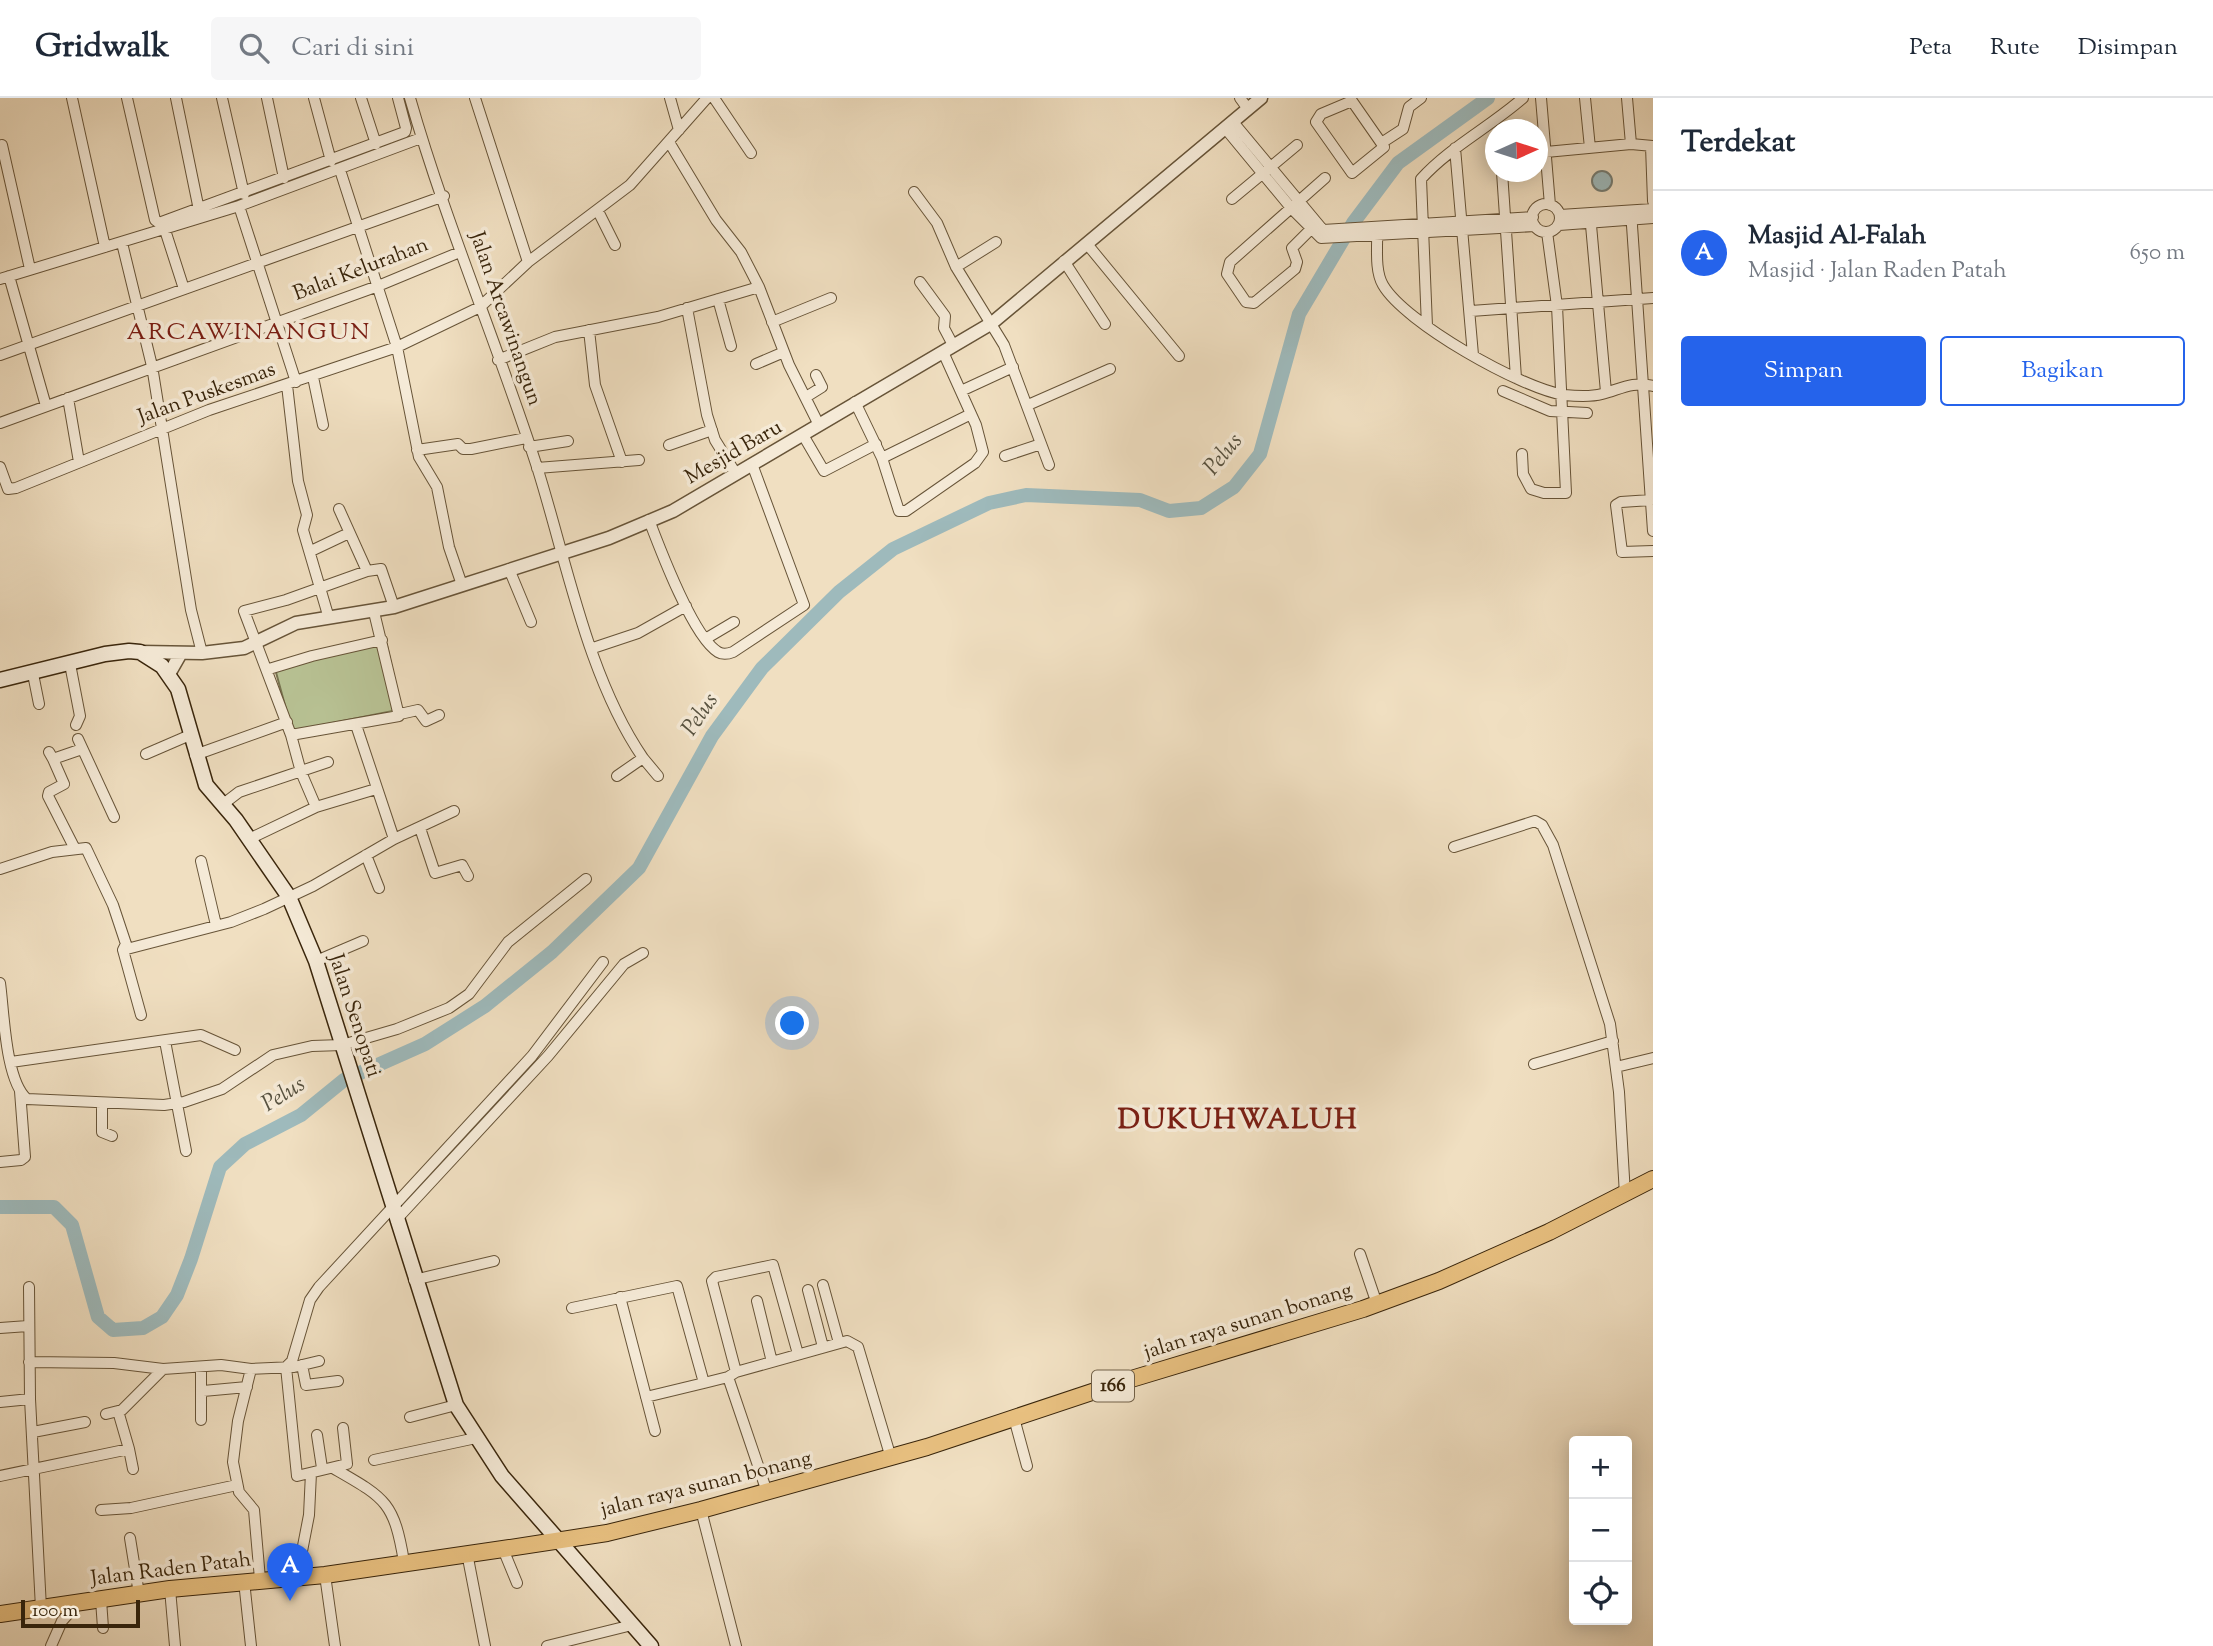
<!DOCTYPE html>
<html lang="id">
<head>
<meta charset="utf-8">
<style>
  :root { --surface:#fff; --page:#f6f6f7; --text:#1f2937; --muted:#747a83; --line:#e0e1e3; --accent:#2563eb }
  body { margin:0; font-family:"Sorts Mill Goudy",serif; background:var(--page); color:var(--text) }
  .controls { position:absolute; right:21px; bottom:21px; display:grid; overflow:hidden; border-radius:7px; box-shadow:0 4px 18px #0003 }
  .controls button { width:63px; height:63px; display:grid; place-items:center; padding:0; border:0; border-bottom:2px solid var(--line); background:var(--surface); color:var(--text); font:35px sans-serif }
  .compass { position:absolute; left:1485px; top:21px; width:63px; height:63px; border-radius:50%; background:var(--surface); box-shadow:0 4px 18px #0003; rotate:87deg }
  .scale { position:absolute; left:21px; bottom:18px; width:119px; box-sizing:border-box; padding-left:7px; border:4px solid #39250b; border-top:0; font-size:19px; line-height:24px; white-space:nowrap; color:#39250b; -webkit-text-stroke:5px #f5ead7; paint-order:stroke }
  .you { position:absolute; left:793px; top:926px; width:24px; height:24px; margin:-18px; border:5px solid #fff; border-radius:50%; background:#1a73e8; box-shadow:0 0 0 10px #1a73e833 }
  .badge { display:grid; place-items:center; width:46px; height:46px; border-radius:50%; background:var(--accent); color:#fff; font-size:23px; font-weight:700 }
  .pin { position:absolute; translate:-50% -58px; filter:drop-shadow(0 2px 4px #0008) }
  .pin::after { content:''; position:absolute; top:37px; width:24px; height:21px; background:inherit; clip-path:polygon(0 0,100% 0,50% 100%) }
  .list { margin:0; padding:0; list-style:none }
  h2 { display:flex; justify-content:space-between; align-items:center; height:91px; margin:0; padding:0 28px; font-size:30px }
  h2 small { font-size:23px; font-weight:400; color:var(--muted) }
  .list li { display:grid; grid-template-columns:46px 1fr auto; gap:21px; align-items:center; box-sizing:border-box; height:126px; padding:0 28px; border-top:2px solid var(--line) }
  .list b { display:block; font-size:26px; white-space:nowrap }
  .list p { margin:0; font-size:23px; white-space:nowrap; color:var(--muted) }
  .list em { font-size:23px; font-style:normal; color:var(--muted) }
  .actions { display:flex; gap:14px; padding:21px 28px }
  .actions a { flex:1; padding:16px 0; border:2px solid var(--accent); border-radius:7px; text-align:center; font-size:24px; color:var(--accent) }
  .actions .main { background:var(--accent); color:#fff }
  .icon { flex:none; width:38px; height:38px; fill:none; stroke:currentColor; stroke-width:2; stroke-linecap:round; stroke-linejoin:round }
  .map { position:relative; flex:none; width:1653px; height:1548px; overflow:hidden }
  header { display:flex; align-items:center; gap:42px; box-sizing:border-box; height:98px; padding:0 35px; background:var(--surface); border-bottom:2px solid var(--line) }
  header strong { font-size:33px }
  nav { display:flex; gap:38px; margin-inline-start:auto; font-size:24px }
  .search { width:490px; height:63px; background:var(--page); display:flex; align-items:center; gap:18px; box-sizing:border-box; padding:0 24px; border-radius:7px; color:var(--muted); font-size:26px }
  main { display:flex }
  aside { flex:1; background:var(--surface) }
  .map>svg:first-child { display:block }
  .green { fill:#b8c294; stroke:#787450; stroke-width:2 }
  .water { fill:#9ebabc; stroke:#767e75; stroke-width:2 }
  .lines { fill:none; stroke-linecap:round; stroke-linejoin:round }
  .river { stroke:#9ebabc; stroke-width:14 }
  .minor-casing { stroke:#675438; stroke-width:12 }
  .tertiary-casing { stroke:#675438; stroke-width:15 }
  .secondary-casing { stroke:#39250b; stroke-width:17 }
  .primary-casing { stroke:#39250b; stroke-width:18 }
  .minor { stroke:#f5ead7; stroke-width:10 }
  .tertiary { stroke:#f5ead7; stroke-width:12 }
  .secondary { stroke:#f5ead7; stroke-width:14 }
  .primary { stroke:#e8c080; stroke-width:16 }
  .labels { text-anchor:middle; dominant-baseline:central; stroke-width:7; stroke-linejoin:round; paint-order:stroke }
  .shield { fill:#f5ead7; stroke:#716048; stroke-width:2 }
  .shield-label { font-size:19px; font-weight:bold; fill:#39250b }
  .street-label { font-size:21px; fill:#39250b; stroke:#f5ead7 }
  .water-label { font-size:23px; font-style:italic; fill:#575240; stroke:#f5ead7 }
  .quarter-label { font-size:24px; letter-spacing:2px; fill:#7a1f14; stroke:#f5ead7 }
  .district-label { font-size:28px; font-weight:bold; letter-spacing:2px; fill:#7a1f14; stroke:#f5ead7 }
</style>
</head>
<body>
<header>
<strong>Gridwalk</strong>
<div class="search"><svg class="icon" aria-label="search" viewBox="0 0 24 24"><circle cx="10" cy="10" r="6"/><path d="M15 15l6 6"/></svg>Cari di sini</div>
<nav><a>Peta</a><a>Rute</a><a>Disimpan</a></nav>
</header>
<main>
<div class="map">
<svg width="1653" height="1548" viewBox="0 0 1653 1548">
  <rect width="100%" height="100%" fill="#f0dfc1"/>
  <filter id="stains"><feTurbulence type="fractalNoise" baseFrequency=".00286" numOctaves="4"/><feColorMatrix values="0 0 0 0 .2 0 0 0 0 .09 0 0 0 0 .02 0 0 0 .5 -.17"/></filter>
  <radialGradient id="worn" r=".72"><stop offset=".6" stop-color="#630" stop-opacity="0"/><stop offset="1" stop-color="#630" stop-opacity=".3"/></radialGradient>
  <path class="green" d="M386,543L399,602L398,612L292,633L274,567Z"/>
  <path class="water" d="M1592 83a10 10 0 1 1 20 0a10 10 0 1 1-20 0Z"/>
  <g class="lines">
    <path class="river" d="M0,1109H54L72,1127L98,1219L113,1232L143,1230L162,1219L177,1197L191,1161L220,1069L245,1046L301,1017L344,982L425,946L485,908L552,854L639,770L712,638L762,570L839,494L893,451L989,405L1026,397L1140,402L1169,413L1201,410L1234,389L1260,356L1299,216L1353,125L1398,65L1488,0"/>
    <defs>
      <path id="minor" d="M72,0L105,149
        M127,0L155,122L159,125L405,34L406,30L398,0
        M176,0L199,112
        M222,0L244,96
        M267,0L284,80
        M314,0L331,63
        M361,0L376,46
        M410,0C446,126 498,247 538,372C567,465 588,580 643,660
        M475,0L528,164
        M670,0L679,32
        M714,0L751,55
        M1240,0L1248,11
        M1541,0L1550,107
        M1585,0L1590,50
        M1627,0L1631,46
        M1352,3L1384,49L1352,75L1316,24L1321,16Z
        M1233,24L1323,132L1533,119
        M1225,30L1292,111L1321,140L1535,128
        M669,44L716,122L741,154L759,189L789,267L819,327
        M1383,44L1403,31L1409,9L1421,0
        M2,47L30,171
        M1651,48L1653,103
        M1455,50L1473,257
        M1546,54L1631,46L1653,48
        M340,72L397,249L419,359L437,389L449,449L462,487
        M1502,74L1516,280
        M914,94L937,125L956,169L1004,247L1049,367
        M1232,101L1297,47
        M1532 120a14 14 0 1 1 28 0a14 14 0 1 1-28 0Z
        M239,108L296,284
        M598,113L615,147
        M1631,113L1653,433
        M1590,116L1606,294
        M1560,117L1653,111
        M1559,127L1653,120
        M1314,128L1292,150L1297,164L1295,171L1254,205L1246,204L1227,176L1230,164L1325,80
        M1377,129C1378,146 1374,172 1383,187C1405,225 1521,290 1564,297C1575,298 1591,299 1602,296C1621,291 1632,283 1653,288
        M165,132L184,191
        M122,145L152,268L191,512L202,555
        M1087,146L1179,258
        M1064,163L1105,226
        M956,169L996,144
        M9,178L46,308
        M0,181L239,108L421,40
        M920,184L945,218L944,230L953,247
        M718,201L731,248
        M687,210L707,317L715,342L736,376
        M1471,213L1653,200
        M772,224L831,200
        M1427,228L1421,81C1450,49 1490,29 1523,0
        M589,232L595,287L622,364
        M0,257L444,98
        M498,262L555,239L658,219L759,189
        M756,266L784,254
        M313,279L323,327
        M287,287L298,383L307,417L303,432L328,517
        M961,293L1013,269
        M1503,293L1550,313L1587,315
        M806,299L822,289L816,277
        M68,300L79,364
        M855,304L882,360L899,413H906L975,365L983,354L976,327L943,254
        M1028,307L1110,271
        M0,325L378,188L460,154
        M803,337L824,373L876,346
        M669,347L712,332
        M529,349L568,343
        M417,352L458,346L463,351H471L526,340
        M1522,356L1523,376L1531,391L1544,395H1566L1557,208L1547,134
        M1005,358L1041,346
        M882,360L971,316
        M0,369L8,391L16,390L209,312L397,249L480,209L528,164L630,87L707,0
        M537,370L639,362
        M1651,402L1621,404L1616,407L1622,454L1653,453
        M339,411L367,473L381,471L394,509
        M649,422C660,451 693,539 718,554C723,557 728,556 733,554L804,507L752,366
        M311,453L349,435
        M509,471L531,524
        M367,473L286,502L244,513L291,637L399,618L374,514
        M707,540L734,524
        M593,550L638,535L686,508
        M70,566L80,618L76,627
        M269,571L312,558L382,542
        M33,576L39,606
        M400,616L418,612L426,623L439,617
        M356,627L394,741
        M291,637L301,674L316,709
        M78,641L114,719
        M49,654L53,661L82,651
        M146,656L190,637
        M195,657L287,624
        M53,661L64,686L49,694L48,698L75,751
        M617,678L643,660L658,678
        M222,707L239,694L328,664
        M420,730L435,775L462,767L468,778
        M249,741L316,709L376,691
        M1454,749L1535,723L1542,727L1553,747L1610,926L1619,994L1625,1097
        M366,757L379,790
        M201,763L216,827
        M0,771L52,754L86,750L113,807L126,846L123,852L231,824L264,811L313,788L394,741L454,713
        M123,852L141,917
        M316,863L363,843
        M0,885C4,913 5,982 27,1001L164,1007L184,1004L222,991L273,957L312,948L342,947L397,931L449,910L469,896L508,844L586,781
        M165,943L186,1053
        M11,964L201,937L235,952
        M1534,966L1613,943
        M1616,969L1653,960
        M102,1005V1034L112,1038
        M0,1064L21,1062L25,1059L20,993
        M396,1122L548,958L624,866L643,855
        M1360,1156L1377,1206
        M414,1182L494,1163
        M823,1187L839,1245
        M29,1189L30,1301L41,1510
        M808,1192L823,1249
        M620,1199L655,1333
        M757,1203L772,1264
        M572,1210L677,1188L704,1285L728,1279
        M0,1230L28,1228
        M29,1264L114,1265L163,1271L221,1267L251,1271L294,1269L319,1263
        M302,1267L306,1287L338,1283
        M201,1270V1322
        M251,1271L238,1323L233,1364L239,1394L254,1412L260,1481
        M736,1274L712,1183L716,1179L773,1167L798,1256
        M203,1293L247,1289
        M646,1299L704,1285
        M0,1304L30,1301
        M106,1316L122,1312L163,1271
        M410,1319L456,1307
        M1014,1320L1027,1368
        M343,1330L347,1366L297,1378L286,1269L292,1263L310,1202L319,1189L532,958L603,864
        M33,1334L85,1324
        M317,1337L322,1370
        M129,1351L133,1371
        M374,1362L476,1340
        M333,1370C385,1400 394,1403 404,1464
        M0,1378L129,1351L118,1313
        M767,1394L728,1279L736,1274L847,1243L858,1249L891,1360
        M101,1412L131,1410L237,1387
        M701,1412L736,1548
        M130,1440L139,1496
        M503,1451L517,1485
        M467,1455L485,1548
        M325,1477L335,1548
        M297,1479L309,1417L311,1375
        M244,1483L251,1548
        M170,1491L175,1548
        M101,1502L103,1530
        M51,1548L62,1523L77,1506
        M547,1548L632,1527"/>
      <path id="tertiary" d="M140,554L202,555L244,550L296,525L394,509L609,440L673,413L992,225L1261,0
        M169,576L181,555"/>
      <path id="secondary" d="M0,582L105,556L129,553L140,554L162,568L178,591L206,687L236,722L289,799L316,863L456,1307L502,1378L651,1548"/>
      <path id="primary" d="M0,1516L170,1491L325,1477L503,1451L607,1435L701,1412L927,1349L1128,1282L1363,1211L1439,1183L1549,1134L1653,1081"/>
    </defs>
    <use href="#minor" class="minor-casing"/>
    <use href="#tertiary" class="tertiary-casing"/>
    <use href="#secondary" class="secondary-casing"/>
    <use href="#primary" class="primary-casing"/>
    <use href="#minor" class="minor"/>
    <use href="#tertiary" class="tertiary"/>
    <use href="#secondary" class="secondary"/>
    <use href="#primary" class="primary"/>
  </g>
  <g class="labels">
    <rect class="shield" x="1092" y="1272.5" width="42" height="31" rx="5"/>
    <g class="shield-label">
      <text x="1113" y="1288">166</text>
    </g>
    <g class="street-label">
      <text transform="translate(361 172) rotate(-21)">Balai Kelurahan</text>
      <text transform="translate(505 221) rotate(71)">Jalan Arcawinangun</text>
      <text transform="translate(207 296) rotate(-20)">Jalan Puskesmas</text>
      <text transform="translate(734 355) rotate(-30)">Mesjid Baru</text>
      <text transform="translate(354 918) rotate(72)">Jalan Senopati</text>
      <text transform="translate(1248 1224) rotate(-17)">jalan raya sunan bonang</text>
      <text transform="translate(706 1387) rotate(-14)">jalan raya sunan bonang</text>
      <text transform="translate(171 1472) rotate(-7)">Jalan Raden Patah</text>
    </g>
    <g class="water-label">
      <text transform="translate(1224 357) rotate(-51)">Pelus</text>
      <text transform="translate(701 617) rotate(-56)">Pelus</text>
      <text transform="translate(284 997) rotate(-32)">Pelus</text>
    </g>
    <g class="quarter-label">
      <text x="249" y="235">ARCAWINANGUN</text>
    </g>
    <g class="district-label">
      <text x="1238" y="1023">DUKUHWALUH</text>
    </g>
  </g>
  <rect width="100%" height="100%" filter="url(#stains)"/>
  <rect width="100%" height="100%" fill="url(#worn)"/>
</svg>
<div class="controls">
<button>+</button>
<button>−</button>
<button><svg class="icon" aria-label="locate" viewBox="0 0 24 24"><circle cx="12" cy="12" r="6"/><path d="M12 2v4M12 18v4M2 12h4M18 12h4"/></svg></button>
</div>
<svg class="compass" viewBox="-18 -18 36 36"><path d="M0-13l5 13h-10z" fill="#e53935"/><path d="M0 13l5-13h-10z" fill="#747a83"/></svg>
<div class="scale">100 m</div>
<div class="you"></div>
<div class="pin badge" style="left:290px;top:1503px">A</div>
</div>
<aside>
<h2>Terdekat<small></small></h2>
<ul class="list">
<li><span class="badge">A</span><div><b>Masjid Al-Falah</b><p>Masjid · Jalan Raden Patah</p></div><em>650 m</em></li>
</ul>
<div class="actions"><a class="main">Simpan</a><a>Bagikan</a></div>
</aside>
</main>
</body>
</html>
